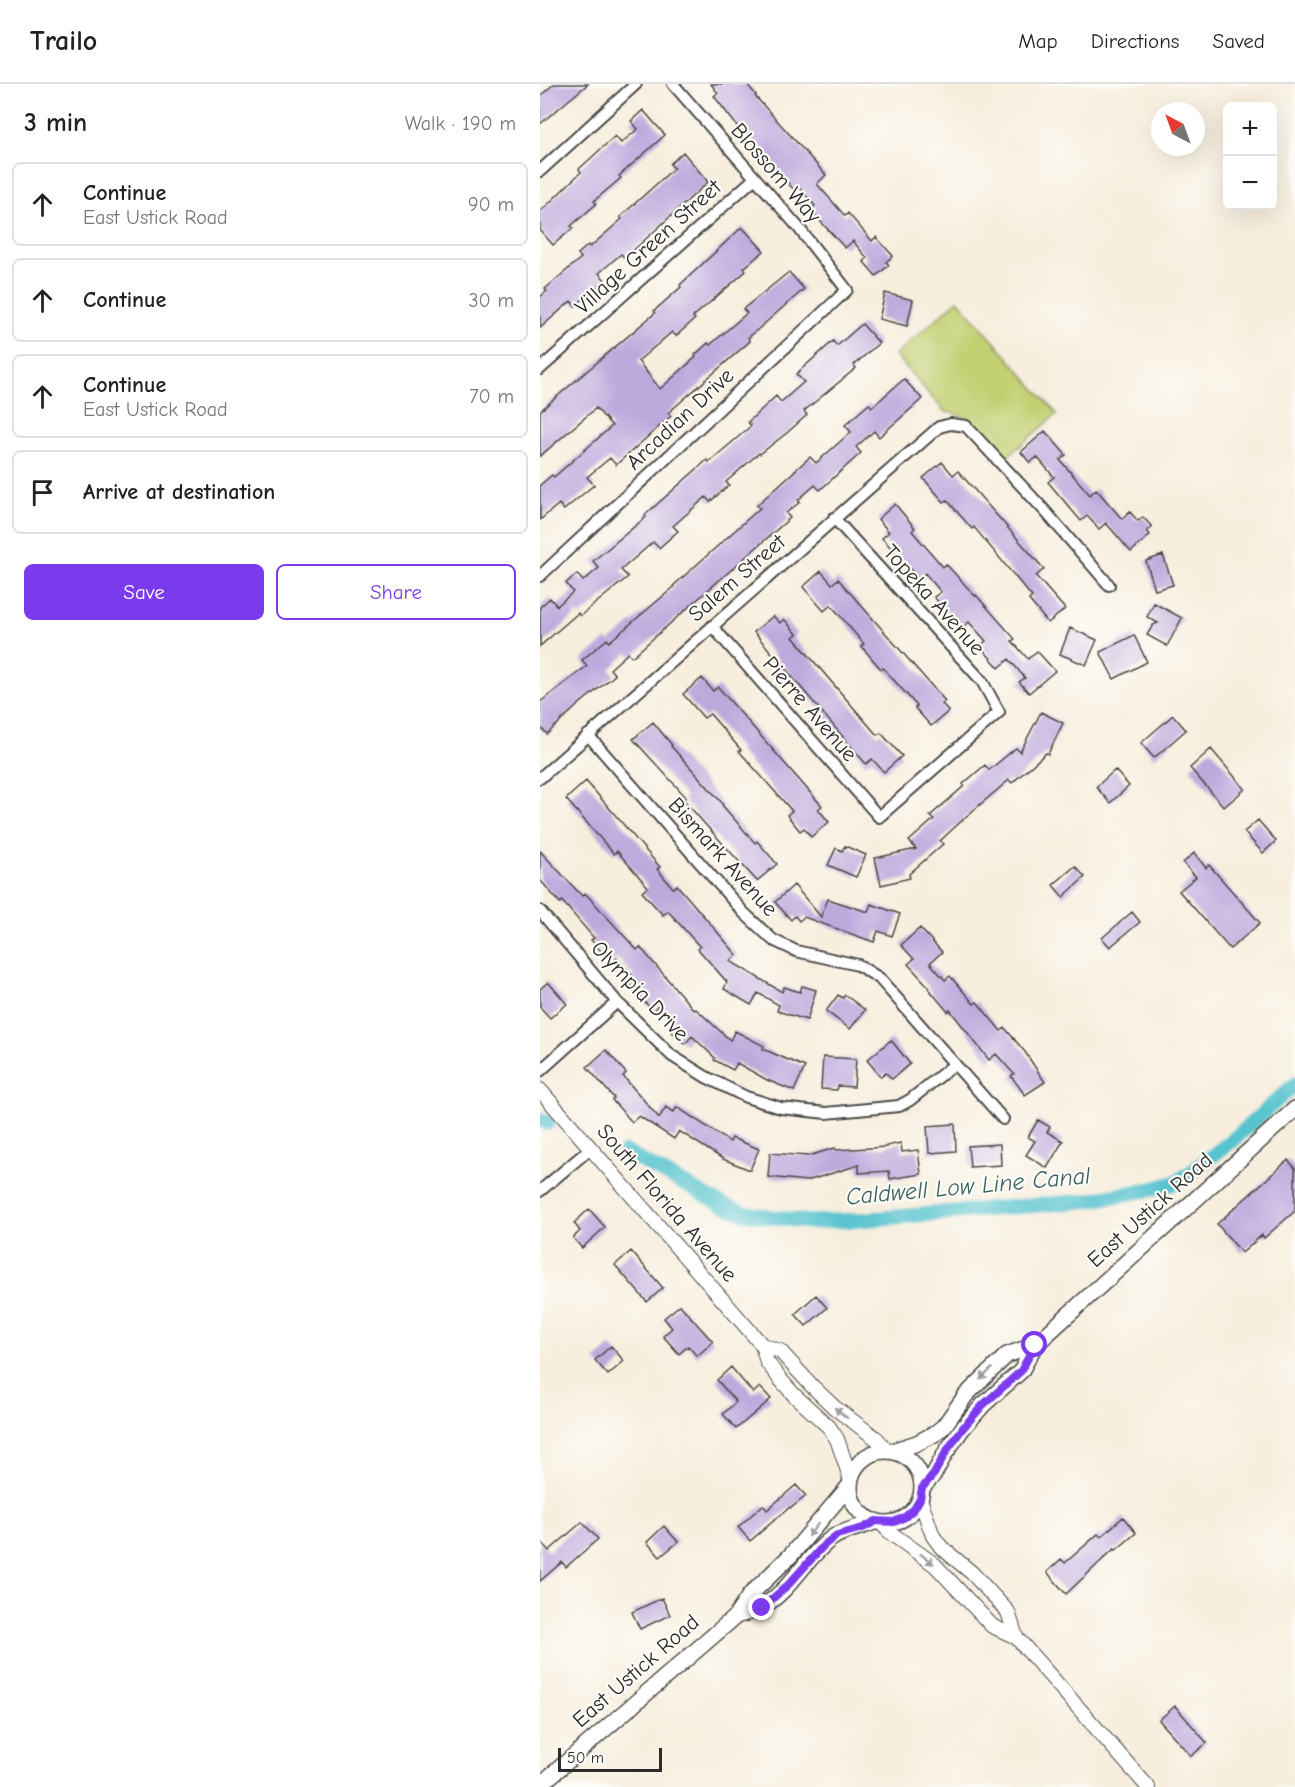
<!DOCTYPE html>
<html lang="en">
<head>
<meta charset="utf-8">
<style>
  :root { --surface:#fff; --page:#f2f2f2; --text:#222; --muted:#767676; --line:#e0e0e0; --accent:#7c3aed }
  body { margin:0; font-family:"Comic Neue",sans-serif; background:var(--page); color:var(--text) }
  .controls { position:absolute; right:18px; top:18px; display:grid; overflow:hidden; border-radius:9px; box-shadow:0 6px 24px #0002 }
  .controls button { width:54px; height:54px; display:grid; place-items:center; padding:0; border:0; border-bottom:2px solid var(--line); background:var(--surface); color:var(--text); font:30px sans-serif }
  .compass { position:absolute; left:611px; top:18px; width:54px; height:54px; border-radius:50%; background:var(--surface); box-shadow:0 6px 24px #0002; rotate:319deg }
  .scale { position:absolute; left:18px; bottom:15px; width:104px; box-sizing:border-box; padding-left:6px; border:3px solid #2b2b2b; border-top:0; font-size:16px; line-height:21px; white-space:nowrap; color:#2b2b2b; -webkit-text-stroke:4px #fdfcf7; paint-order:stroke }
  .stop { position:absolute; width:18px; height:18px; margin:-14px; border:4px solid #7c3aed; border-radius:50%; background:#fff }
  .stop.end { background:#7c3aed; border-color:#fff; box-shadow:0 2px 6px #0008 }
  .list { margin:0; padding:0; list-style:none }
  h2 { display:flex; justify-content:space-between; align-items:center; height:78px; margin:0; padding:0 24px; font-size:26px }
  h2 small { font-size:20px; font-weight:400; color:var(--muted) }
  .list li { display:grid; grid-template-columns:39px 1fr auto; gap:18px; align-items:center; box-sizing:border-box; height:84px; margin:0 12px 12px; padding:0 12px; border:2px solid var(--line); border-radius:9px }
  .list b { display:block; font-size:22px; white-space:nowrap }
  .list p { margin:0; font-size:20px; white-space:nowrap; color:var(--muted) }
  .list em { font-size:20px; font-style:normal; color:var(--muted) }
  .actions { display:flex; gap:12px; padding:18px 24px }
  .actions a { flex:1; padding:14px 0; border:2px solid var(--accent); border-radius:9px; text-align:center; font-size:21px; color:var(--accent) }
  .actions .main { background:var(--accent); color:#fff }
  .icon { flex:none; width:33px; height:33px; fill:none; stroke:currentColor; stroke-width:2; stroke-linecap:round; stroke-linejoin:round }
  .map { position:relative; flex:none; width:755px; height:1703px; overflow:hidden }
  header { display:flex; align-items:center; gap:36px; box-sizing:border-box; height:84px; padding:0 30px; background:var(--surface); border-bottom:2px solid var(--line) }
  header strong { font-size:28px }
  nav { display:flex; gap:33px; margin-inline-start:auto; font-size:21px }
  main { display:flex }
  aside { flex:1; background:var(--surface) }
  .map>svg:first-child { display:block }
  .green { fill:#c3d072; stroke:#777e4e; stroke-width:1.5 }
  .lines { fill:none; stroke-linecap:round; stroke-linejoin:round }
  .canal { stroke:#56c3cf; stroke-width:15 }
  .building { fill:#bea9dd }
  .minor-casing { stroke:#4a4846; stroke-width:14 }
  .tertiary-casing { stroke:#4a4846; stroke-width:16 }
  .secondary-casing { stroke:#4a4846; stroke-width:18 }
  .minor { stroke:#fff; stroke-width:10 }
  .tertiary { stroke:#fff; stroke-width:14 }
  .secondary { stroke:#fff; stroke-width:15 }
  .oneway { fill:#a0a0a0 }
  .route { stroke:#7c3aed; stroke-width:8 }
  .labels { text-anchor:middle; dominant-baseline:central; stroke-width:4.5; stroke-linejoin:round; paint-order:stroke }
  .street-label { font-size:22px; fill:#2b2b2b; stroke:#fdfcf7 }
  .water-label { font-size:24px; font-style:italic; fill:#3a6064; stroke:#fdfcf7 }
</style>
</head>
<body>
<header>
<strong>Trailo</strong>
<nav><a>Map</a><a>Directions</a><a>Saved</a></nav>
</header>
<main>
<aside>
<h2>3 min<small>Walk · 190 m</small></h2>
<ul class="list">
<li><svg class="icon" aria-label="ahead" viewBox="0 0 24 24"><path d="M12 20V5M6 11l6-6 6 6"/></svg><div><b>Continue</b><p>East Ustick Road</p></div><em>90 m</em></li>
<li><svg class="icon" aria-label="ahead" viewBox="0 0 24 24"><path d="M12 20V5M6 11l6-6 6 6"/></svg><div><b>Continue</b></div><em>30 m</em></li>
<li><svg class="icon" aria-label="ahead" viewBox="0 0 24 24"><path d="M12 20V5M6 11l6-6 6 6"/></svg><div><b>Continue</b><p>East Ustick Road</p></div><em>70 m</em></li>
<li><svg class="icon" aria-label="arrive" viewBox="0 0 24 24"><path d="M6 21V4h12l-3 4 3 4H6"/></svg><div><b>Arrive at destination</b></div></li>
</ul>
<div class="actions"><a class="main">Save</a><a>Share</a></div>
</aside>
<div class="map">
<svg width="755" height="1703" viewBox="0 0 755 1703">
  <rect width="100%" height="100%" fill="#fdfcf7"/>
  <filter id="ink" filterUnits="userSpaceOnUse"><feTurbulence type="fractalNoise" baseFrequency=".0167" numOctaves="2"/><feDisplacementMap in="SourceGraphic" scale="12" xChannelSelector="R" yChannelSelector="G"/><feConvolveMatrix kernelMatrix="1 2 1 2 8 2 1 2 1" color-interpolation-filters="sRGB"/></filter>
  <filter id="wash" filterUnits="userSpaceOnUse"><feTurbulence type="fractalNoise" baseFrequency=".008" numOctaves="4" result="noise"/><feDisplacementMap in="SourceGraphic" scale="24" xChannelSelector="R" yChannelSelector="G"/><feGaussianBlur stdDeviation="1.35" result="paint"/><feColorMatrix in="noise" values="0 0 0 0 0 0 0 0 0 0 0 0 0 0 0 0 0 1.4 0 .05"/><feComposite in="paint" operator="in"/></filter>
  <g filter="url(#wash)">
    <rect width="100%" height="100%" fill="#f7eedd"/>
    <path class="green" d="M418,216L517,330L467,373C448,352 436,331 405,328L355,271Z"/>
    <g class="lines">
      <path class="canal" d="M0,1036L8,1039
        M85,1068L183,1121L203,1129L270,1138L319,1136L545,1117L613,1105L634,1099L653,1087L695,1054L755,1000"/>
    </g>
    <g id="blocks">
      <path class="building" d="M14,0H48L0,40V12Z
        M171,0H207L216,11L215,12L286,91L277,100L305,132L308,129L332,157L336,153L353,172L346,178L349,181L336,192L324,178L327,174L313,157L305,164L270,126L275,122L258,102L254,106L208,52L207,53L197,42L174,12L178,9Z
        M103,26L125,51L79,92L81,94L54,117L56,120L31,142L33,144L13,161L0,146V128L41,88L39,85L75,52L81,59L98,45L91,37Z
        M143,68L168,98L85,174L81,170L59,189L65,196L54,206L35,222L31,217L0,244V213L7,207L5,205L41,174L38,170L48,161L50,163L82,135L80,133L134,84L130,80Z
        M202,143L224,167L204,184L206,187L153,233L155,235L136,252L132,248L98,277L120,305L156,273L155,271L168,259L170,261L207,229L203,225L249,188L264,205L208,254L210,257L128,329L131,332L86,372L76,381L70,374L47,393L54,401L43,410L24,426L19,420L0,436V401L12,391L14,393L72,342L56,324L0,372V327L115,229L114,227L141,203L140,201Z
        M345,209L373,216L367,242L339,235Z
        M322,240L339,259L314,281L316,284L264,327L267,331L248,348L220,370L219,369L186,398L189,401L170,418L166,413L133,442L138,447L119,464L113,458L81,486L88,493L40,532L38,529L0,562V523L10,514L17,522L33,508L26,499L37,490L43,497L59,484L53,477L106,433L105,431L167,376L169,378L211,342L208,338L236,312L241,318L264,298L256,290L282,267L293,257L297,262Z
        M364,295L382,315L339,353L334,347L316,363L321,369L291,396L280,406L275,401L258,416L260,418L246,429L250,434L92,573L88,569L70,585L75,591L37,622L7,650L0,643V618L47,582L42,576L67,555L69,558L134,503L133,502L220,424L217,421L270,373L276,379L311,348L305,341L329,320L332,323Z
        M505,347L526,371L520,376L550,411L556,405L582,435L590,428L598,437L603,433L612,443L607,447L610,451L591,468L566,439L559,445L547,432L541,437L508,398L514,393L497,373L490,379L481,368Z
        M402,378L413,391L418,387L504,485L496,492L525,525L508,539L489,516L492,513L434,443L432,445L407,416L404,418L383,394Z
        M355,420L375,444L372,447L403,483L406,480L435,512L436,511L475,555L472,557L488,575L497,567L515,587L489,609L479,598L485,594L469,575L459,584L440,562L446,557L429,538L421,544L394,513L401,508L385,489L379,495L342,454L349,448L338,435Z
        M623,471L633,501L615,506L606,477Z
        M281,487L292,500L298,495L405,617L402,620L409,627L391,642L375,624L377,622L343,584L341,585L321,562L324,560L291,521L284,527L263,503Z
        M614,519L642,534L627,562L607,551L613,541L618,539L607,533Z
        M233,532L240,539L244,535L257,550L253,553L337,651L341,649L362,672L344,688L332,675L326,680L214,548Z
        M530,544L557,556L546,581L520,570Z
        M594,551L607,578L574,595L560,568Z
        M162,594L173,607L178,603L282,722L278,725L289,738L271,753L264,744L260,747L247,731L252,727L199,667L201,666L170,630L164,634L143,610Z
        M501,628L523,639L508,670L506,669L472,699L469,696L429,730L400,757L403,760L369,790L370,794L341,801L335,774L376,765L369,757L394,735L390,732L424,702L423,700L445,681L449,686L476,664L480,668Z
        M633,631L646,646L614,674L601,659Z
        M113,638L132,661L131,662L183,720L182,721L215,759L217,757L237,780L217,797L163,738L143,715L146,713L93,655Z
        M671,665L705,705L684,723L650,684Z
        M575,686L589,702L570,719L556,703Z
        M46,697L120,783L117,785L133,804L137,801L197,871L190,877L242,908L244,903L260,908L262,902L276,906L267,936L237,927L239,921L218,909L211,921L184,905L187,898L158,865L160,863L128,827L123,831L102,808L108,803L77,767L74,770L26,715Z
        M718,736L736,757L723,769L704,748Z
        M305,762L326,771L316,793L288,781L296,764L302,767Z
        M0,767L42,812L45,809L97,866L100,863L154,926L156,925L190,956L195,947L224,962L223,965L265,983L254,1007L227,996L197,979L193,986L174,976L175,974L152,952L145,960L130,946L135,941L118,922L113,927L102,915L88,898L94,893L77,874L72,879L51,856L54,854L22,817L20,819L0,796Z
        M654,769L666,784L669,781L720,839L690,865L639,807L656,793L643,779Z
        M535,782L545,793L523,813L513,801Z
        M254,801L281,833L288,815L328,828L331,820L360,830L352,852L338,847L334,858L264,833L259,837L255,832L251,836L235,818Z
        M592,828L600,838L570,863L562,854Z
        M380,844L402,868L390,879L405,896L410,892L434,920L437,918L461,947L465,944L485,968L505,998L485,1011L471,992L474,990L456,970L449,976L410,926L408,928L388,904L389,903L368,880L374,875L361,861Z
        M8,898L27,920L10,934L0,923V905Z
        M298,911L303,914L305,911L325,926L310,945L286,927Z
        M351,956L370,980L352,995L346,989L341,993L327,976Z
        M66,966L86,989L83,992L119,1034L126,1023L134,1028L137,1023L190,1058L192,1054L219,1065L210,1086L183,1075L139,1047L134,1055L99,1032L92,1038L72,1016L74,1014L47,983Z
        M283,973L316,975L314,1003L298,1002L297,1006L281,1005Z
        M498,1036L510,1043L507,1048L523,1057L507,1084L486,1071L495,1057L488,1053Z
        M415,1040L416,1067L389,1069L387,1042Z
        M361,1059L362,1068L378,1066L381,1090L350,1095L349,1087L319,1089V1081L267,1097L228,1093L230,1069L268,1072L295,1064L296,1066L346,1063V1062Z
        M460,1060L461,1081L430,1083L428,1062Z
        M748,1076L755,1084V1127L724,1154L722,1151L702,1169L677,1140Z
        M49,1125L65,1143L42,1164L33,1154L40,1147L34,1139Z
        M91,1167L123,1204L107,1218L75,1181Z
        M276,1211L287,1224L266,1242L255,1230Z
        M140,1221L173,1258L157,1272L148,1262L139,1270L123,1252L132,1244L124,1234Z
        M71,1262L84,1277L68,1291L55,1276Z
        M191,1283L213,1309L220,1303L231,1315L196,1345L183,1330L196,1318L177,1296Z
        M256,1401L266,1412L251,1424L250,1423L210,1457L198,1443L223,1421L227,1426Z
        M583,1433L596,1449L576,1466L574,1465L526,1510L507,1488L521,1475L525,1479L558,1450L561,1453Z
        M42,1438L58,1455L26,1483L22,1478L0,1497V1456L9,1467Z
        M124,1442L138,1458L120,1473L107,1458Z
        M122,1514L130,1531L100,1545L92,1528Z
        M635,1622L667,1659L651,1672L619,1636Z"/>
    </g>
  </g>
  <g filter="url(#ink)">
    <use href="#blocks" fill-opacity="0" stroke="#4a4846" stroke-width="1.5"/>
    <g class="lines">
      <defs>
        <path id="minor" d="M0,87L96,0
          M0,285L215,94
          M0,492L307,206L258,143L133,0
          M172,542L339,733L459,628L442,597L294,434
          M48,651L204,829L233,856L256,867L318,881L339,894L463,1035
          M0,694L399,343L411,340L426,342L505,427L569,501
          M0,827L77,918L132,972L166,993L206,1013L241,1024L286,1029L359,1022L370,1016L415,980
          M0,987L77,918
          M0,1107L51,1064"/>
        <path id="tertiary" d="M0,1006L222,1261L227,1278L240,1295L254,1311L289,1343L297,1355L310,1393
          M222,1261L240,1267L272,1302L295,1324L337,1355L346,1366
          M380,1415L393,1452L401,1463L432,1489L468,1528L476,1553
          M341,1439L352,1450L395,1481L452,1542L476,1553L608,1703"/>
        <path id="secondary" d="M310 1403a36 36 0 1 1 72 0a36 36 0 1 1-72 0Z
          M352,1367L377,1359L396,1349L404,1342L426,1311L467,1271L495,1261
          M382,1404L394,1390L406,1368L422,1345L443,1321L481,1287L495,1261L755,1025
          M196,1532C204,1529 215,1528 222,1523C251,1506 266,1473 292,1454C305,1445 322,1444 336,1437
          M0,1701L196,1532L210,1511L251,1471L310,1401"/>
      </defs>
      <use href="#minor" class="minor-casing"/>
      <use href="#tertiary" class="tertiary-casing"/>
      <use href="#secondary" class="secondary-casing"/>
      <use href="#minor" class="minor"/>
      <use href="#tertiary" class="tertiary"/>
      <use href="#secondary" class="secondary"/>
    </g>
    <defs><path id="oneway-solid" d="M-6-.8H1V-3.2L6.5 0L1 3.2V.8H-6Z" transform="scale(1.5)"/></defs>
    <g class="oneway">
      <use href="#oneway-solid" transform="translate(446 1290) rotate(136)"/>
      <use href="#oneway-solid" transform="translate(301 1329) rotate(-141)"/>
      <use href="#oneway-solid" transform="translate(273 1446) rotate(129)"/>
      <use href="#oneway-solid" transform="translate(387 1475) rotate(38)"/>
    </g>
  </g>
  <g class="lines" filter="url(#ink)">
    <path class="route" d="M222,1524L249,1500L284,1461L297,1451L323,1444L336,1437L354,1438L365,1433L374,1425L380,1415L382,1404L394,1390L406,1368L422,1345L443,1321L481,1287L495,1261"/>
  </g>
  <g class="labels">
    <g class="street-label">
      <text transform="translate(236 89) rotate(49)">Blossom Way</text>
      <text transform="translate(108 163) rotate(-42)">Village Green Street</text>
      <text transform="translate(140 335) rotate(-43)">Arcadian Drive</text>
      <text transform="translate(197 494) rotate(-41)">Salem Street</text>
      <text transform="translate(394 516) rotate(48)">Topeka Avenue</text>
      <text transform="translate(270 625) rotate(49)">Pierre Avenue</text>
      <text transform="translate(183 773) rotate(48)">Bismark Avenue</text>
      <text transform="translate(100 907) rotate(46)">Olympia Drive</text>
      <text transform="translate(127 1119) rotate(49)">South Florida Avenue</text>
      <text transform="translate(610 1126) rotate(-42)">East Ustick Road</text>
      <text transform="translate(96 1587) rotate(-41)">East Ustick Road</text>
    </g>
    <g class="water-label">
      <text transform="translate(428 1102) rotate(-5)">Caldwell Low Line Canal</text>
    </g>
  </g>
</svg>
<div class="controls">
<button>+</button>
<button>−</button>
</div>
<svg class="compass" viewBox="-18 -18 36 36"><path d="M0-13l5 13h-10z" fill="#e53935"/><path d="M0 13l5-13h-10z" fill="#767676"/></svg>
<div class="scale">50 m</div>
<div class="stop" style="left:495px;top:1261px"></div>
<div class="stop end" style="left:222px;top:1524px"></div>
</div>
</main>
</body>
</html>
